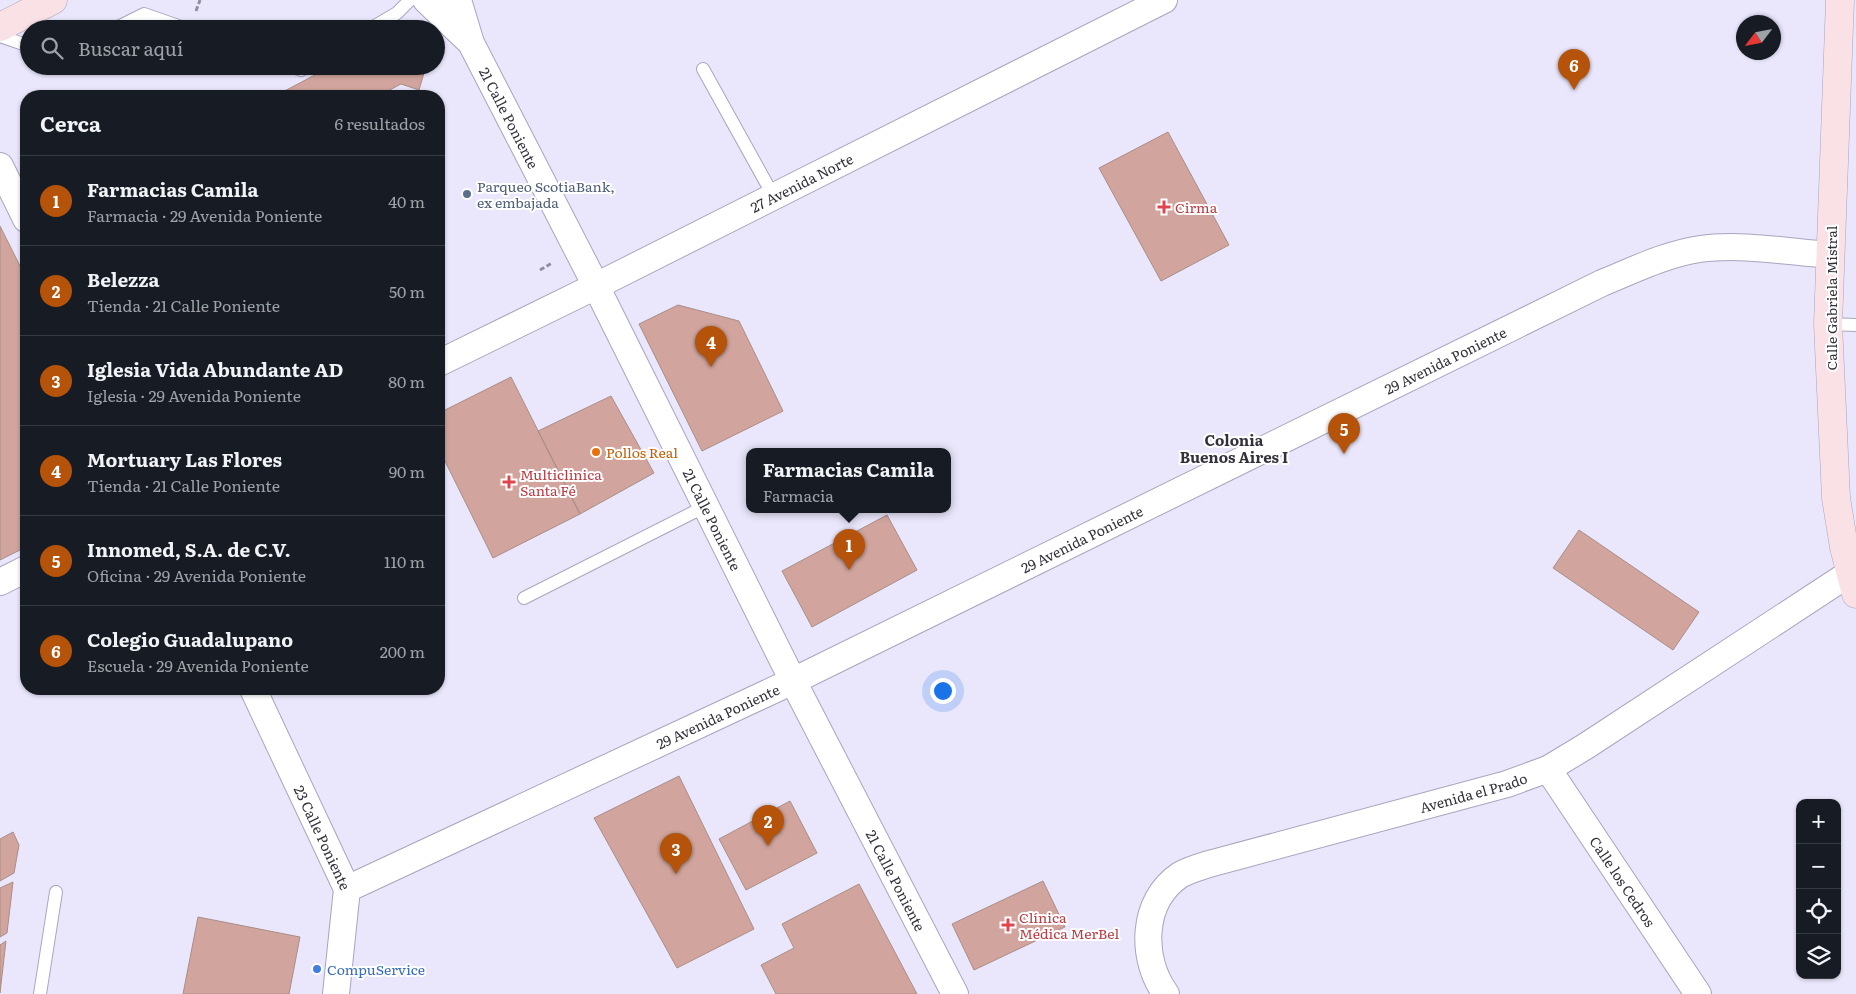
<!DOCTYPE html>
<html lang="es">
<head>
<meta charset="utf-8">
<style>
  :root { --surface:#171b24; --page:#20242c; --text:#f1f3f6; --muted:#9ea1a6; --line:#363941; --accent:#b45309 }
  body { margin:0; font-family:Literata,serif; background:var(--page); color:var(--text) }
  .controls { position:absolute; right:15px; bottom:15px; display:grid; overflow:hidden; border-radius:10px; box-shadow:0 1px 4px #0004 }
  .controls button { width:45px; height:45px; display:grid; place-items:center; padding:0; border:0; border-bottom:1px solid var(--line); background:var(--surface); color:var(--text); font:25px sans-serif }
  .compass { position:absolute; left:1736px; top:15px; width:45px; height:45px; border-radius:50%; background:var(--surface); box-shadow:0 1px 4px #0004; rotate:238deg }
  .you { position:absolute; left:942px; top:690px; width:18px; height:18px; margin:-12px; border:4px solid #fff; border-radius:50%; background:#1a73e8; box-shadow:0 0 0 8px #1a73e833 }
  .badge { display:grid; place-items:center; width:32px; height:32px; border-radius:50%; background:var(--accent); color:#fff; font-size:16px; font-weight:700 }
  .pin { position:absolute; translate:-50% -41px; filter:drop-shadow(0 1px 2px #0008) }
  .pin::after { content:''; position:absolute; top:26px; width:18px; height:15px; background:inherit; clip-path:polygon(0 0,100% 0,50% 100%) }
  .popup { position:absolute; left:746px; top:448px; width:205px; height:65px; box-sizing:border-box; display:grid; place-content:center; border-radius:10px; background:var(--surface); filter:drop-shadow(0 1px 4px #0005); font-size:16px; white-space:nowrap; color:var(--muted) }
  .popup b { font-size:19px; color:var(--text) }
  .popup::after { content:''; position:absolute; left:50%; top:100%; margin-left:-10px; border:10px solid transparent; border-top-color:var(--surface) }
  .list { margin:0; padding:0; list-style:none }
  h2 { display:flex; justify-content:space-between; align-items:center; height:65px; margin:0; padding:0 20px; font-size:21px }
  h2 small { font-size:16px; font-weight:400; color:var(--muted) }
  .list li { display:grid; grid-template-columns:32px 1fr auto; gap:15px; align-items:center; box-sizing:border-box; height:90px; padding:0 20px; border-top:1px solid var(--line) }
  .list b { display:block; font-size:19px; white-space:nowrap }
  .list p { margin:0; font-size:16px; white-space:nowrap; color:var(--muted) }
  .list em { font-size:16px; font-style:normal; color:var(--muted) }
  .icon { flex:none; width:28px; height:28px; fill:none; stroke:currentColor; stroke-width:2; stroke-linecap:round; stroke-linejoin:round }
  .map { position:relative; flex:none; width:1856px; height:994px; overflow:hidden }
  .search { position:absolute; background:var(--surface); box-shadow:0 1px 4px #0004; left:20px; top:20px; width:425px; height:55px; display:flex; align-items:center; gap:12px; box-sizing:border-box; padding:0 18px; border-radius:28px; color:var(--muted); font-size:19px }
  .panel { position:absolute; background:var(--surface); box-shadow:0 1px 4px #0004; left:20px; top:90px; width:425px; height:605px; border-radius:20px }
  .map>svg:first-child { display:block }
  .building { fill:#d1a59d; stroke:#a98d88 }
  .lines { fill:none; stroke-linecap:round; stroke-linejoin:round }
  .lane-casing { stroke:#a8a5bd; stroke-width:14 }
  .street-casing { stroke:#a8a5bd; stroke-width:28 }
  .secondary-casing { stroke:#a8a5bd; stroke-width:29 }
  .path { stroke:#918f9e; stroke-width:3; stroke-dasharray:5 2.5; stroke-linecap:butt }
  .lane { stroke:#fff; stroke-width:12 }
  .street { stroke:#fff; stroke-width:26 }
  .secondary { stroke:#fae1e6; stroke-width:28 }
  .service-dot { fill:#5c6f8a; stroke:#fff; stroke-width:2 }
  .health-dot { fill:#e0444e; stroke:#fff; stroke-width:2 }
  .food-dot { fill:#e8710a; stroke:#fff; stroke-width:2 }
  .shop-dot { fill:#3f7fe0; stroke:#fff; stroke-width:2 }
  .labels { text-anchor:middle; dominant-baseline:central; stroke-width:4; stroke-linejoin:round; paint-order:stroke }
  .street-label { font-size:14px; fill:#32313b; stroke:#fff }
  .service-label { font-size:14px; fill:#4e5e75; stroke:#fff; text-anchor:start }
  .health-label { font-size:14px; fill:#be3a42; stroke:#fff; text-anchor:start }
  .food-label { font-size:14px; fill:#c56008; stroke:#fff; text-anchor:start }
  .shop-label { font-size:14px; fill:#366cbe; stroke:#fff; text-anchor:start }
  .neighbourhood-label { font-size:15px; font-weight:bold; fill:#32313b; stroke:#fff }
</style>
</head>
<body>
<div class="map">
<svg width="1856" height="994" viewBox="0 0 1856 994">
  <rect width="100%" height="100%" fill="#eae7fc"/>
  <path class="building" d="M332,66H426L419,90L401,84L378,96H275Z
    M1168,132L1229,245L1161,281L1099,168Z
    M0,226L26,278V547L0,560Z
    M678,305L739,321L783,411L702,451L639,324Z
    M511,377L580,514L493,558L439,449V413Z
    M611,396L654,473L580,514L538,431Z
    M887,515L917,570L812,627L782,571Z
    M1579,530L1699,612L1673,650L1553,568Z
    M679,776L754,929L677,968L594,818Z
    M790,801L817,853L746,890L719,839Z
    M13,832L19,845L14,873L0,881V839Z
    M1043,881L1065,927L974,970L952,924Z
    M13,882L7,933L0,937V888Z
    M859,884L917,994H776L761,965L794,948L782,924Z
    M198,917L300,937L289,994H183Z
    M6,941L0,993V945Z"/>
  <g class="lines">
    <defs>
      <path id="lane" d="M114,29L144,14L187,29
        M370,29L397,13L410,0
        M0,36L29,46
        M291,66L301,70L306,66
        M703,69L774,197
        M1828,324L1856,325
        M524,598L706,506
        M40,994L56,892"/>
      <g id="street">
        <path d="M426,0L467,39"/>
        <path id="s1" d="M458,0L471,43L596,286L793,681L955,994"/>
        <path d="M0,166L26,219"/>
        <path id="s2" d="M439,363L596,286L1164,0"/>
        <path d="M0,582L26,569"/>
        <path id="s3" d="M253,689L347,889L336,994"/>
        <path id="s4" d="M1548,769L1698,994"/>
        <path id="s5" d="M347,889L793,681L1602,283C1634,270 1666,254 1700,249C1741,243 1789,252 1830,255"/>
        <path id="s6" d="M1166,994C1140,959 1141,901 1180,875C1189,870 1199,867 1209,864L1507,784L1548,769L1586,746L1850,573"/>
      </g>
      <path id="secondary" d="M1840,0L1828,324L1836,498L1844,547L1856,594
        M0,27L53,0"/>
    </defs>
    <use href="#lane" class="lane-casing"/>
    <use href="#street" class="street-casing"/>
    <use href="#secondary" class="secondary-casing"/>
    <path class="path" d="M196,11L200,0
      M540,270L552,263"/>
    <use href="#lane" class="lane"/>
    <use href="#street" class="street"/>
    <use href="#secondary" class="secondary"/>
  </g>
  <circle class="service-dot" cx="467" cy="194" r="5"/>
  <g class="health-dot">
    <path d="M1161.5 199.5h5v5h5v5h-5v5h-5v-5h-5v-5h5z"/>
    <path d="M506.5 474.5h5v5h5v5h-5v5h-5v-5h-5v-5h5z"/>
    <path d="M1005.5 917.5h5v5h5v5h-5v5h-5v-5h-5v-5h5z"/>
  </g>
  <circle class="food-dot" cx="596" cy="452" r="5"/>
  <circle class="shop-dot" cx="317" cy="969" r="5"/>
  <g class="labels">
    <g class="street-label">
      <text stroke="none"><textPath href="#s1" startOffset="129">21 Calle Poniente</textPath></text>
      <text stroke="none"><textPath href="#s2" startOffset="405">27 Avenida Norte</textPath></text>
      <text transform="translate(1831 298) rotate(-90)">Calle Gabriela Mistral</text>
      <text stroke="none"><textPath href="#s5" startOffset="1219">29 Avenida Poniente</textPath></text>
      <text stroke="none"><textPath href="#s1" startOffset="579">21 Calle Poniente</textPath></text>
      <text stroke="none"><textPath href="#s5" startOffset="814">29 Avenida Poniente</textPath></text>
      <text stroke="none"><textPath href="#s5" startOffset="409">29 Avenida Poniente</textPath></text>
      <text stroke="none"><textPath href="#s6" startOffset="438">Avenida el Prado</textPath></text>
      <text stroke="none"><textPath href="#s3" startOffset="164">23 Calle Poniente</textPath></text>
      <text stroke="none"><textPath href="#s1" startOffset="984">21 Calle Poniente</textPath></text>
      <text stroke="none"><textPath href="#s4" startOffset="135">Calle los Cedros</textPath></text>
    </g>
    <g class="service-label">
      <text x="477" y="186">Parqueo ScotiaBank,<tspan x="477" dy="16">ex embajada</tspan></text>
    </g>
    <g class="health-label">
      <text x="1175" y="207">Cirma</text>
      <text x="520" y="474">Multiclinica<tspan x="520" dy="16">Santa Fé</tspan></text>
      <text x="1019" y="917">Clínica<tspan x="1019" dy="16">Médica MerBel</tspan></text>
    </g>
    <g class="food-label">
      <text x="606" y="452">Pollos Real</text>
    </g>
    <g class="shop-label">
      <text x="327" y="969">CompuService</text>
    </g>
    <g class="neighbourhood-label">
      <text x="1234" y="439">Colonia<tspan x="1234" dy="17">Buenos Aires I</tspan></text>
    </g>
  </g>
</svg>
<div class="controls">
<button>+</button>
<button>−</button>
<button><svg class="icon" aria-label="locate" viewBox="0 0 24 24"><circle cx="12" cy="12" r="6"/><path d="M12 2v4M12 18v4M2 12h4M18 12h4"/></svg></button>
<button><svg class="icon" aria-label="layers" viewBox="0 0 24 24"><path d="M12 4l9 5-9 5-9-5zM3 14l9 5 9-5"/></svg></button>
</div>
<svg class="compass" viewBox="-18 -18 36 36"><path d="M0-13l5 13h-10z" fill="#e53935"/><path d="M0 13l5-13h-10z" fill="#9ea1a6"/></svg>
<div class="you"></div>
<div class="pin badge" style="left:849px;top:570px">1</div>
<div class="popup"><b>Farmacias Camila</b>Farmacia</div>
<div class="pin badge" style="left:768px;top:846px">2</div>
<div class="pin badge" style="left:676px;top:874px">3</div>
<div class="pin badge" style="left:711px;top:367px">4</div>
<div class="pin badge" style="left:1344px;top:454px">5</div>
<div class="pin badge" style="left:1574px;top:90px">6</div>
<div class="search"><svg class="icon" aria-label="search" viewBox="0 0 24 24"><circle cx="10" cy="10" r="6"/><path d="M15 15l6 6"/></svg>Buscar aquí</div>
<section class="panel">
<h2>Cerca<small>6 resultados</small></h2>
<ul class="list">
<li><span class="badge">1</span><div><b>Farmacias Camila</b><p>Farmacia · 29 Avenida Poniente</p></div><em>40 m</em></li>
<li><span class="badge">2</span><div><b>Belezza</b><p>Tienda · 21 Calle Poniente</p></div><em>50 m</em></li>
<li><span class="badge">3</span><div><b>Iglesia Vida Abundante AD</b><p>Iglesia · 29 Avenida Poniente</p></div><em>80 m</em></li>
<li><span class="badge">4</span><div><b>Mortuary Las Flores</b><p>Tienda · 21 Calle Poniente</p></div><em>90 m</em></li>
<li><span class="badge">5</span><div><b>Innomed, S.A. de C.V.</b><p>Oficina · 29 Avenida Poniente</p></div><em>110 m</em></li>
<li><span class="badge">6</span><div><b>Colegio Guadalupano</b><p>Escuela · 29 Avenida Poniente</p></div><em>200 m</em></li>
</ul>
</section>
</div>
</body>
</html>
